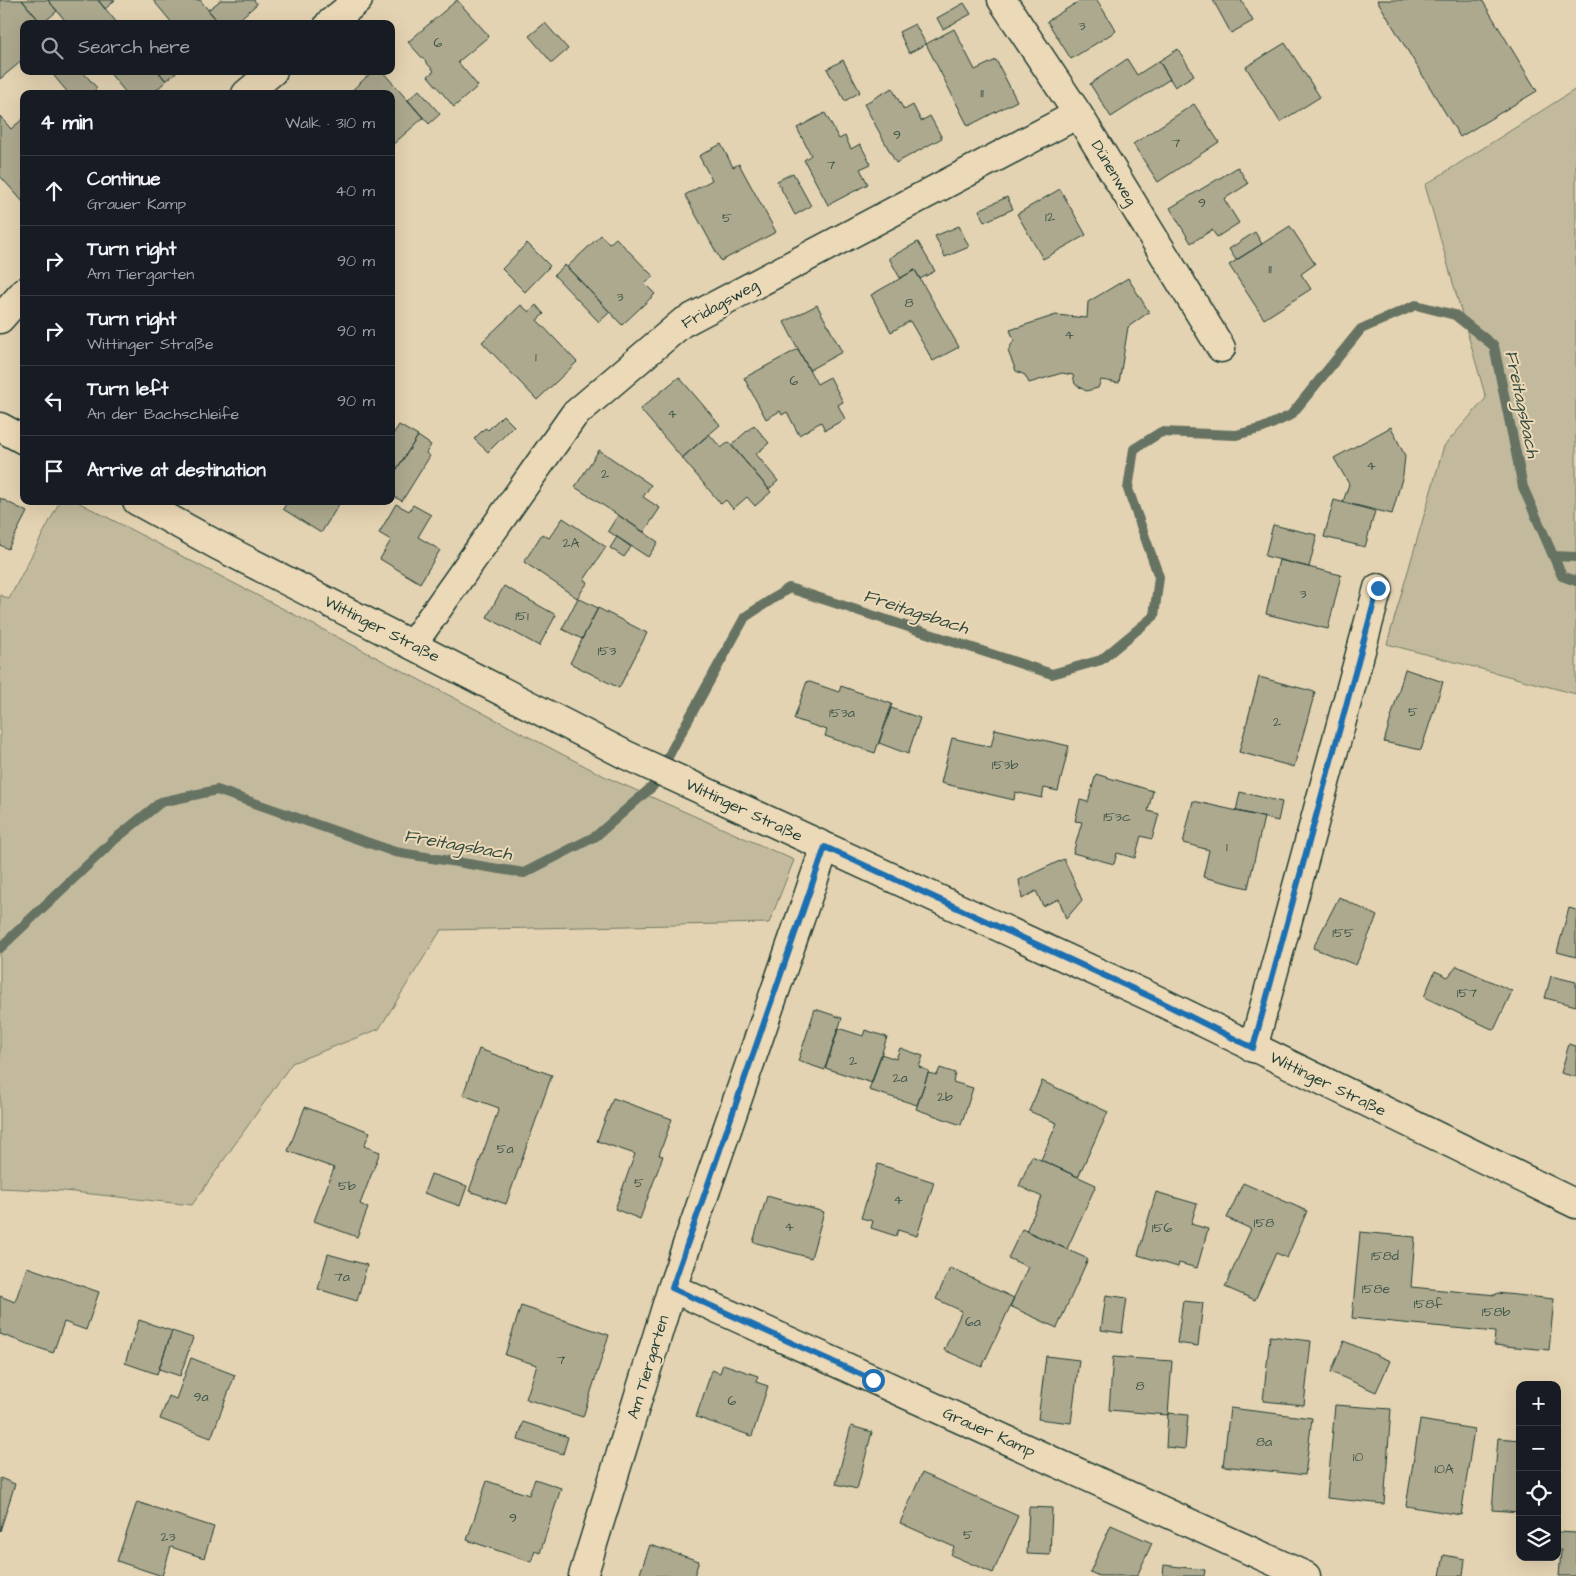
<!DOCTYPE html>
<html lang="en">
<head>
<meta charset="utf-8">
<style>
  :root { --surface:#171b24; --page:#242831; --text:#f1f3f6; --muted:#9ea1a6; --line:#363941 }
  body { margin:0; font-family:"Architects Daughter",sans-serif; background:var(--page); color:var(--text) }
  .controls { position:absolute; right:15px; bottom:15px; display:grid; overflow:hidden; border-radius:10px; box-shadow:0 5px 20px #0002 }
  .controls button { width:45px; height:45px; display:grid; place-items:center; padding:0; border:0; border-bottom:1px solid var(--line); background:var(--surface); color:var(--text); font:25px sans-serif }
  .stop { position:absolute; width:15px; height:15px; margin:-11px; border:4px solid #1f6fb2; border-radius:50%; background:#fff }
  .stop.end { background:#1f6fb2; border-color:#fff; box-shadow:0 1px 5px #0008 }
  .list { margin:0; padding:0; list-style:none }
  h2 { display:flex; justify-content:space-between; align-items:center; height:65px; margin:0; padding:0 20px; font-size:21px }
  h2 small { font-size:16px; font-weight:400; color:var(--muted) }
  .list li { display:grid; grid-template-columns:32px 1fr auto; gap:15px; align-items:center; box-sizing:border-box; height:70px; padding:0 20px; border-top:1px solid var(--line) }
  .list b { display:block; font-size:19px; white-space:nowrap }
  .list p { margin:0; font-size:16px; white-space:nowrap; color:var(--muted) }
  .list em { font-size:16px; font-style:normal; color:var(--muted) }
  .icon { flex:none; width:28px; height:28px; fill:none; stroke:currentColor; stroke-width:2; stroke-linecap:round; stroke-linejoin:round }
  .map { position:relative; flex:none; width:1576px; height:1576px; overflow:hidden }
  .search { position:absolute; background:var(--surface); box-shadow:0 5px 20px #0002; left:20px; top:20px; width:375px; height:55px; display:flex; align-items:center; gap:12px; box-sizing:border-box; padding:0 18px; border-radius:10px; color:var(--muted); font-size:19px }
  .panel { position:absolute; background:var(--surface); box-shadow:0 5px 20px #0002; left:20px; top:90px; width:375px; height:415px; border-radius:10px }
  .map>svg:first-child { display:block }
  .green { fill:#c3ba9d; stroke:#717c68 }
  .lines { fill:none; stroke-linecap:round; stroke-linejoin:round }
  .stream { stroke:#667362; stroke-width:10 }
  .building { fill:#ada98f; stroke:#1f3d34 }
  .minor-casing { stroke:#1f3d34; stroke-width:31 }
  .major-casing { stroke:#1f3d34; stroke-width:31 }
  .minor { stroke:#ecd9b7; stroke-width:28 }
  .major { stroke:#ecd9b7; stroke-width:28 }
  .route { stroke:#1f6fb2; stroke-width:6 }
  .labels { text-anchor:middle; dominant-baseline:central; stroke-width:4; stroke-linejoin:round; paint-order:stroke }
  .number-label { font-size:14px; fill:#42584b }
  .street-label { font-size:16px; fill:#1f3d34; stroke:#ecd9b7 }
  .water-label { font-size:18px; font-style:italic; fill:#314a3f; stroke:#ecd9b7 }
</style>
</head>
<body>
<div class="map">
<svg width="1576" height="1576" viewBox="0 0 1576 1576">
  <rect width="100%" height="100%" fill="#e4d3b2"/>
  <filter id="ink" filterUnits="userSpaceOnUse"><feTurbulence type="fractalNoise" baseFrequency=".02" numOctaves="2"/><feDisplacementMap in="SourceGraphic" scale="10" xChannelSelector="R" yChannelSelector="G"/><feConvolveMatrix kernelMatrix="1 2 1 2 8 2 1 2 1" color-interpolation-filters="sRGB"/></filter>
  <g filter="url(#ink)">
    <path class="green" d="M1576,89V694L1387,644L1444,446L1486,398L1425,185Z
      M60,501H76L606,777L794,860L769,923L441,930L379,1029L292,1063L192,1205L64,1191L0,1188V595L9,599Z"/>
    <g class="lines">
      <path class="stream" d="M1553,556L1576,557
        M0,948L114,840L161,802L217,790L395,852L524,873L596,836L653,786L677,740L745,617L789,588L1052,674L1101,660L1154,616L1159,577L1128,489L1134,449L1161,432L1236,435L1263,428L1291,415L1361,329L1416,305L1455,315L1494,346L1523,487L1562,576L1576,581"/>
    </g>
    <path class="building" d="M0,0H22L42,24H24V59L0,79Z
      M22,0H48L57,11L42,24Z
      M48,0H98L118,24H68Z
      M98,0H115L105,9Z
      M153,0H200L220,24H173Z
      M221,0H254L257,4L234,24H220L208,10Z
      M457,0L489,36L458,62L478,86L454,107L428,76L434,71L408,42Z
      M1081,0H1097L1116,31L1071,59L1047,21Z
      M1213,0H1241L1253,21L1231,33Z
      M1377,0H1482L1537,91L1460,137Z
      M964,3L971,14L943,29L937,18Z
      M545,23L568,49L552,63L529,36Z
      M915,24L926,44L909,53L899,32Z
      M954,29L975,70L996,60L1017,101L968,126L926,44Z
      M1285,43L1320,97L1280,122L1246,67Z
      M1178,49L1194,75L1175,87L1159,61Z
      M1127,59L1137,75L1159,61L1170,79L1111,117L1090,84Z
      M843,60L860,92L845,101L827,69Z
      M50,71H82L97,88L91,94H69Z
      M108,71H158L166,81L152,94H127Z
      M158,71H178L166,81Z
      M373,71H382L423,118L391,146V94H348Z
      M892,88L904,110L913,105L921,121L930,116L942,138L896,163L864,104Z
      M419,90L440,114L429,124L408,100Z
      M1194,104L1219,142L1158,182L1133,144Z
      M825,113L839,139L845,136L851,149L860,144L871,164L860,169L868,184L828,205L804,160L811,155L797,128Z
      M0,116L11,129L24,118V203L0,176Z
      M721,144L733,167L739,164L776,232L721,261L685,195L712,180L699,156Z
      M1238,167L1248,184L1224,199L1239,223L1217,237L1212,230L1191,243L1170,208Z
      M793,173L811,206L795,215L777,181Z
      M1060,189L1086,235L1043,259L1017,214Z
      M1007,197L1013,209L984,222L979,210Z
      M959,226L969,247L945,257L935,236Z
      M1290,226L1315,264L1301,274L1311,289L1264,319L1229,265Z
      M1255,232L1262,244L1236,260L1229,249Z
      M601,235L609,244L616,238L653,276L645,284L655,294L622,325L567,267Z
      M918,242L935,271L920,279L915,270L900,278L889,258Z
      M527,243L550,266L525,292L502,269Z
      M565,265L610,312L599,322L554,275Z
      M915,270L959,347L933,361L910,321L891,332L871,295Z
      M1128,278L1149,312L1128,327L1119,383L1101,380L1098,388L1086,391L1075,384L1073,375L1062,373L1029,383L1025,375L1016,371L1008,351L1014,340L1010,330L1056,315L1087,318L1088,302Z
      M521,305L529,312L536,305L544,314L537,320L577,362L537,400L482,342Z
      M817,305L842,352L809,370L784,322Z
      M798,349L817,384L830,377L843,402L838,405L845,419L825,430L821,422L799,435L787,412L782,415L780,411L766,419L744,378Z
      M679,377L720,425L682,458L640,409Z
      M503,415L514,426L488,452L474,439L485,428L488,430Z
      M399,425L418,436L391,478V437Z
      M754,425L769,443L756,454L778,481L769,489L731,445Z
      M1391,427L1405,456L1403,475L1392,514L1343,502L1349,484L1334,458Z
      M709,434L721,448L729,442L771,492L755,506L747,497L733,509L726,500L721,504L682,458Z
      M418,436L431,445L426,453L430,456L402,501L391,495V478Z
      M599,450L651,485L643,497L660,508L644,532L575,487Z
      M0,498L27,512L8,549L0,545Z
      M1334,500L1375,511L1365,547L1324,537Z
      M288,501H341L321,533L283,509Z
      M396,504L409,511L413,505L431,515L418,537L440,550L420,583L380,559L391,540L379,533Z
      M618,515L658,542L648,557L608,531Z
      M563,518L606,547L584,580L588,582L577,598L524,562L542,534L549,538Z
      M1273,525L1317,535L1309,567L1265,556Z
      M617,537L631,547L624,557L610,548Z
      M1279,560L1341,575L1328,629L1266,614Z
      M504,586L556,615L539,646L487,617Z
      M578,598L598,608L582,639L562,629Z
      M598,608L647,633L619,688L570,663Z
      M1405,669L1443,682L1421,750L1384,742Z
      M1259,677L1315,692L1294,767L1239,752Z
      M807,681L839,692L841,686L892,704L875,753L825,736L827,730L794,719Z
      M891,708L920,718L908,754L879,743Z
      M995,729L1069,746L1058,791L1044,788L1042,798L1015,792L1014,800L941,783L952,738L991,747Z
      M1096,774L1153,791L1148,811L1159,814L1152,839L1141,836L1135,858L1117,853L1114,864L1073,853L1082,822L1075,821L1080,800L1088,802Z
      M1240,792L1282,802L1278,821L1236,811Z
      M1193,801L1264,817L1248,888L1203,877L1209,850L1183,843Z
      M1064,859L1082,900L1066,919L1059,899L1043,906L1036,891L1022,899L1019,880Z
      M1339,897L1377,916L1356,965L1313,948Z
      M1569,908L1576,910V957L1557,952Z
      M1457,966L1512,991L1494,1030L1424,997L1435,971L1448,977Z
      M1551,976L1576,982V1006L1545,998Z
      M815,1009L842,1018L825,1070L798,1061Z
      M838,1028L863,1036L865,1030L887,1037L872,1083L825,1068Z
      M1569,1044L1576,1046V1077L1561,1073Z
      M900,1048L923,1056L919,1067L929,1071L917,1105L869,1090L881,1054L896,1059Z
      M479,1049L552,1075L506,1204L469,1191L499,1108L463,1095Z
      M940,1068L955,1073L953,1082L973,1088L961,1125L916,1109L928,1073L937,1075Z
      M1042,1081L1108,1112L1078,1177L1041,1160L1057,1123L1029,1111Z
      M613,1098L672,1119L659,1155L663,1156L640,1219L615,1209L635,1154L597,1141Z
      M305,1107L370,1132L364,1146L380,1152L360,1204L368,1208L357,1237L314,1221L334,1168L288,1151Z
      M1032,1156L1096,1185L1067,1249L1026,1231L1042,1197L1019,1186Z
      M878,1164L934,1182L917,1236L898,1230L896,1236L871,1228L873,1221L861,1218Z
      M431,1174L467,1186L460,1206L424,1193Z
      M1243,1183L1307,1211L1287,1258L1276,1253L1255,1300L1225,1287L1251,1229L1227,1218Z
      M1156,1192L1197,1204L1191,1224L1208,1229L1197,1268L1179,1263L1178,1267L1138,1255Z
      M767,1196L824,1212L811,1258L753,1242Z
      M1022,1229L1088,1259L1057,1328L1010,1306L1028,1267L1008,1258Z
      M1360,1232L1415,1237L1411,1287L1496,1295L1497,1293L1554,1299L1549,1350L1494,1345L1495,1332L1352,1318Z
      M328,1254L367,1265L357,1301L318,1289Z
      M27,1267L99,1292L86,1330L64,1322L53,1353L0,1334V1296L15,1302Z
      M950,1268L1014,1298L982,1367L944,1350L962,1311L936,1299Z
      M1106,1295L1127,1298L1122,1333L1101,1330Z
      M1183,1301L1203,1303L1198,1346L1177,1343Z
      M521,1306L609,1335L583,1417L526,1399L537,1365L505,1355Z
      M139,1320L172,1331L157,1374L125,1363Z
      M172,1331L193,1338L180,1376L159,1369Z
      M1270,1336L1311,1341L1304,1405L1263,1401Z
      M1344,1341L1390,1361L1376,1392L1331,1372Z
      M1046,1356L1079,1360L1071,1423L1038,1419Z
      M1113,1357L1172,1361L1168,1415L1109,1410Z
      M191,1358L235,1375L211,1438L160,1419L169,1396L176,1399Z
      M723,1364L758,1376L756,1382L768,1386L752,1436L696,1417L712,1370L720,1373Z
      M1335,1405L1391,1409L1384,1504L1327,1498Z
      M1230,1408L1312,1418L1305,1475L1223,1466Z
      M1168,1413L1188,1415L1185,1449L1166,1447Z
      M1420,1420L1474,1429L1461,1515L1406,1506Z
      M523,1422L568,1437L563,1454L518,1440Z
      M851,1426L872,1432L857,1489L836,1484Z
      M1498,1438L1520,1440V1512L1492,1510Z
      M922,1473L1018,1516L993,1573L951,1555L954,1547L900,1523Z
      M0,1478L15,1484L0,1531Z
      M535,1479L561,1488L540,1553L535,1551L531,1562L467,1540L487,1481L529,1495Z
      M137,1502L214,1527L204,1558L171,1547L162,1576L117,1561Z
      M1029,1507L1052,1508L1050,1555L1027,1554Z
      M1111,1525L1152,1543L1137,1576H1099L1090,1572Z
      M1557,1532L1576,1533V1576H1559L1561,1550H1557Z
      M650,1545L699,1561L694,1576H639Z
      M1444,1555L1465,1559L1463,1576H1440Z
      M1164,1565L1205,1570L1204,1576H1163Z"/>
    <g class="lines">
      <defs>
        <path id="minor" d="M1002,0L1078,114L1221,348
          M329,24L358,0
          M246,94L273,71
          M0,319L24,292
          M412,645L574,415L682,323L1078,114
          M1253,1048L1378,588
          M672,1288L1306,1576
          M583,1576L672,1288L825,847"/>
        <path id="major" d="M0,427L24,440
          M137,501L217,545L626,755L1153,998L1576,1204"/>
      </defs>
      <use href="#minor" class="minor-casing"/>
      <use href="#major" class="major-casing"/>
      <use href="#minor" class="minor"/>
      <use href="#major" class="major"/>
    </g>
  </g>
  <g class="lines" filter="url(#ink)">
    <path class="route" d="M873,1380L672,1288L825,847L1153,998L1253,1048L1378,588"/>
  </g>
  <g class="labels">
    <g class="number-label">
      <text x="1082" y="26">3</text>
      <text x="438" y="43">6</text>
      <text x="982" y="93">11</text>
      <text x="897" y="135">9</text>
      <text x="1176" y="143">7</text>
      <text x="831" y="165">7</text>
      <text x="1202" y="203">9</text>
      <text x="1050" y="217">12</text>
      <text x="727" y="218">5</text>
      <text x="1270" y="269">11</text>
      <text x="620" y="297">3</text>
      <text x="909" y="303">8</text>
      <text x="1069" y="335">4</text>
      <text x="536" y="357">1</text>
      <text x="794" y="381">6</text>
      <text x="672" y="414">4</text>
      <text x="1371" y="466">4</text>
      <text x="605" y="474">2</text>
      <text x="571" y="543">2A</text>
      <text x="1303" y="594">3</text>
      <text x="522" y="616">151</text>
      <text x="607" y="651">153</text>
      <text x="1413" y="712">5</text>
      <text x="842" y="713">153a</text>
      <text x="1277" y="722">2</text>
      <text x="1005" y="765">153b</text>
      <text x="1117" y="817">153c</text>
      <text x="1227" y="847">1</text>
      <text x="1343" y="933">155</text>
      <text x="1467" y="993">157</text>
      <text x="853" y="1061">2</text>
      <text x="900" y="1078">2a</text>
      <text x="945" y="1097">2b</text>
      <text x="505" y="1149">5a</text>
      <text x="639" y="1183">5</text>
      <text x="347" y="1186">5b</text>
      <text x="898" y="1200">4</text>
      <text x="1264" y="1223">158</text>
      <text x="789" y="1227">4</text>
      <text x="1162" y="1228">156</text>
      <text x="1385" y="1256">158d</text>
      <text x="342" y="1277">7a</text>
      <text x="1376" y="1289">158e</text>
      <text x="1428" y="1304">158f</text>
      <text x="1496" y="1312">158b</text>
      <text x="973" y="1322">6a</text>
      <text x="561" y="1360">7</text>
      <text x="1140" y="1386">8</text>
      <text x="201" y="1397">9a</text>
      <text x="732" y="1401">6</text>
      <text x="1264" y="1442">8a</text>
      <text x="1358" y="1457">10</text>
      <text x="1444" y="1469">10A</text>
      <text x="513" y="1518">9</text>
      <text x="968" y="1535">5</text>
      <text x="168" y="1537">23</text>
    </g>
    <g class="street-label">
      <text transform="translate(1114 173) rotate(59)">Dünenweg</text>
      <text transform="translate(720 304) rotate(-29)">Fridagsweg</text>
      <text transform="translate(382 629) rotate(27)">Wittinger Straße</text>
      <text transform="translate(744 810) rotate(25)">Wittinger Straße</text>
      <text transform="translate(1328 1084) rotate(26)">Wittinger Straße</text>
      <text transform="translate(648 1367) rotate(-73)">Am Tiergarten</text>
      <text transform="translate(989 1432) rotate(24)">Grauer Kamp</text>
    </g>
    <g class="water-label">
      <text transform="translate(1522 404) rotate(78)">Freitagsbach</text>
      <text transform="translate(916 612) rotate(18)">Freitagsbach</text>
      <text transform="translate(458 845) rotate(10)">Freitagsbach</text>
    </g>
  </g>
</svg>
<div class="controls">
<button>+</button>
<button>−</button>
<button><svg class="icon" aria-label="locate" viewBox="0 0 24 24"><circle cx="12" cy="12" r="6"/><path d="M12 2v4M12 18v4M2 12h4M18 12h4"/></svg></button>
<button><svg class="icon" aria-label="layers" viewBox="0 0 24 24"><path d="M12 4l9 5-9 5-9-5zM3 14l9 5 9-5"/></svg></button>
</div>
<div class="stop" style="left:873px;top:1380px"></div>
<div class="stop end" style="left:1378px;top:588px"></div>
<div class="search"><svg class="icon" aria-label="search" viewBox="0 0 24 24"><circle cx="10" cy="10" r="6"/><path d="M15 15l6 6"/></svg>Search here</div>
<section class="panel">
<h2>4 min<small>Walk · 310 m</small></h2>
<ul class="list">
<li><svg class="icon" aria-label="ahead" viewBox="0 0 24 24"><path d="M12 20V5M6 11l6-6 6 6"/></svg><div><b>Continue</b><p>Grauer Kamp</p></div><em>40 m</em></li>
<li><svg class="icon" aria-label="right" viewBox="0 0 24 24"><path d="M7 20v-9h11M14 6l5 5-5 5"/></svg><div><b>Turn right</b><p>Am Tiergarten</p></div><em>90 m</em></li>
<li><svg class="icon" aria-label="right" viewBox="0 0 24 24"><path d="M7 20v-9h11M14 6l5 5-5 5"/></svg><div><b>Turn right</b><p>Wittinger Straße</p></div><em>90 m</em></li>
<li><svg class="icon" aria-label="left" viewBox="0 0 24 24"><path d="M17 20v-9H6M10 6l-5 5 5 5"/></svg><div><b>Turn left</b><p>An der Bachschleife</p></div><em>90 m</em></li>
<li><svg class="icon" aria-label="arrive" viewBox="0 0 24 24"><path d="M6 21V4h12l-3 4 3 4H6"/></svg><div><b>Arrive at destination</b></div></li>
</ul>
</section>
</div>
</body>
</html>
